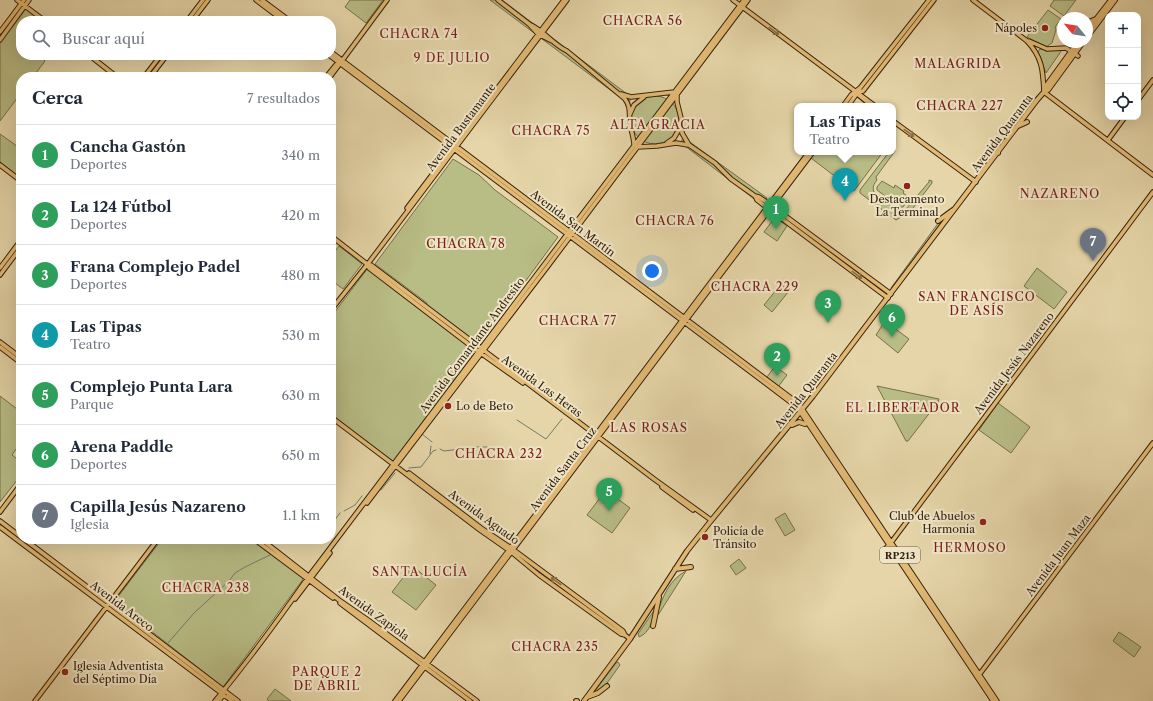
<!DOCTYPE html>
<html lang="es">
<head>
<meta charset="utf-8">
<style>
  :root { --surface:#fff; --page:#f6f6f7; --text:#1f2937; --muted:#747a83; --line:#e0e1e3; --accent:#ea580c }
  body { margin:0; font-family:"Libre Caslon Text",serif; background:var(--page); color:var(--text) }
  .controls { position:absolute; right:12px; top:12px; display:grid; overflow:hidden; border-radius:8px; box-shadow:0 4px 16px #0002 }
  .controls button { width:36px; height:36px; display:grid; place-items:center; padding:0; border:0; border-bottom:1px solid var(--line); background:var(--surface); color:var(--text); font:20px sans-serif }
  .compass { position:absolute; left:1057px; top:12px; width:36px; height:36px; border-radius:50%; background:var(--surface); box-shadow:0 4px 16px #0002; rotate:300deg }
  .you { position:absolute; left:652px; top:271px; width:14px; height:14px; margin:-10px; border:3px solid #fff; border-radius:50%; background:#1a73e8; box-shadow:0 0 0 6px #1a73e833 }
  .badge { display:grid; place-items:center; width:26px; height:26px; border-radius:50%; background:var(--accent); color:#fff; font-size:13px; font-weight:700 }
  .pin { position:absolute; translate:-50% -33px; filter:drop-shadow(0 1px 2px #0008) }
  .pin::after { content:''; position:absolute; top:21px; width:14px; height:12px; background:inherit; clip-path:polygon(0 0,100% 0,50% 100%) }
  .popup { position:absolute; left:794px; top:103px; width:102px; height:52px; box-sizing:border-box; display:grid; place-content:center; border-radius:8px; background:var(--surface); filter:drop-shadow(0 1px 3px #0005); font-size:13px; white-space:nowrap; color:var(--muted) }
  .popup b { font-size:15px; color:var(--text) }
  .popup::after { content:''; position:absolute; left:50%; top:100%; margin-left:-8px; border:8px solid transparent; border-top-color:var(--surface) }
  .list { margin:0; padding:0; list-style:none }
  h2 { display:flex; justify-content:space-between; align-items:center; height:52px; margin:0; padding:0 16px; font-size:17px }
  h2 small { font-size:13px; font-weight:400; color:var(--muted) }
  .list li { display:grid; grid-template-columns:26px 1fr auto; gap:12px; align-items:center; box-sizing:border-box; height:60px; padding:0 16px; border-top:1px solid var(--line) }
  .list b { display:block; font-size:15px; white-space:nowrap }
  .list p { margin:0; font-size:13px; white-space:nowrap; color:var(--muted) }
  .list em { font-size:13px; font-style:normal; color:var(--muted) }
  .icon { flex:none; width:22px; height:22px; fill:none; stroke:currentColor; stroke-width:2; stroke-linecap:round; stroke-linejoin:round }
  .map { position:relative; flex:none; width:1153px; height:701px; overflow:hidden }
  .search { position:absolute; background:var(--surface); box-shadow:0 4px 16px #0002; left:16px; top:16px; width:320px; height:44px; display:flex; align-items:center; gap:10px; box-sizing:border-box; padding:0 14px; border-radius:16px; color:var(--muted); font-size:15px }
  .panel { position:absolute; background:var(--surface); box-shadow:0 4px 16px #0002; left:16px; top:72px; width:320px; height:472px; border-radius:16px }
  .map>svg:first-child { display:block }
  .green { fill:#b8bc85; stroke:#77704a }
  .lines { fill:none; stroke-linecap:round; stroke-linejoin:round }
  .stream { stroke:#707d6b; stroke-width:1 }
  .major-casing { stroke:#36230f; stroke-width:5.5 }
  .highway-casing { stroke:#36230f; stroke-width:6 }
  .major { stroke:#e2ba74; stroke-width:3.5 }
  .highway { stroke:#e2ba74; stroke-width:4 }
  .oneway { stroke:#8c6e42 }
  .poi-dot { fill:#8f2418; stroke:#eee4c6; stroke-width:1.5 }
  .labels { text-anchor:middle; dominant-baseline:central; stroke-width:4; stroke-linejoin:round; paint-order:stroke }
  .shield { fill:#eee4c6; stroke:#6d5d46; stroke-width:1 }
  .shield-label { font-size:10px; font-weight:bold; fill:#36230f }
  .poi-label { font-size:11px; fill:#36230f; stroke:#eee4c6; text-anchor:start }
  .street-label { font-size:11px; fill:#36230f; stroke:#eee4c6 }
  .neighbourhood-label { font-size:12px; letter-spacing:1px; fill:#7a1f14; stroke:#eee4c6 }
</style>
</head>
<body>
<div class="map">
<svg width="1153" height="701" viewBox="0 0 1153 701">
  <rect width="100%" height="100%" fill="#e5d5a8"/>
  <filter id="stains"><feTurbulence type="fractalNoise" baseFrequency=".005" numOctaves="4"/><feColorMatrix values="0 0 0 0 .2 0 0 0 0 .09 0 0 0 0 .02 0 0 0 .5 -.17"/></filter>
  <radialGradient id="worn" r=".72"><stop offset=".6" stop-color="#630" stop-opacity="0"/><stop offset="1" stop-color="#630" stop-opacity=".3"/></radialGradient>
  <path class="green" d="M350,0H383L366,23L345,7Z
    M490,0H502L631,97L629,104Z
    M1054,0H1076L1064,16L1050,6Z
    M26,9L42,21H21V55H38L45,61L33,77H21V93L0,121V43Z
    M1048,10L1061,19L1055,27L1056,30L1052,43L1046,47L1027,37Z
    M1040,49L1062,50L1046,73L1038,52Z
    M631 120a24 24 0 1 1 48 0a24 24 0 1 1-48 0Z
    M0,134L21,149V178L0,162Z
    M683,137L767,198L762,205L681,143Z
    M893,147L895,151L876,177L877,180C874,184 872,187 874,192L901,212V217L896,220L860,193V190L889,152H893Z
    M815,152H883L854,191L811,158Z
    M453,159L479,175L495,190L558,237L480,343L477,341L473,347L478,351L394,462L331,414V317L368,268L424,309L427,303L375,264Z
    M929,180L932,181V183L910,212L907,213L906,209L929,182Z
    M882,181L894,188L895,185L904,191L903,193L910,198L903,207H900L877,190V187Z
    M775,210L879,288L878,289L774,211Z
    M946,216L892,288H891L939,222Z
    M775,217L787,226L777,241L764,232Z
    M339,246L362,264L343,289L331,280V256Z
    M1037,268L1067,292L1054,309L1024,286Z
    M781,284L789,291L772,312L764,305Z
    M885,321L909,339L898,353L876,335Z
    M775,366L787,375L778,387L767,379V377Z
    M877,386L939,399L938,402L908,441H906Z
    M0,396L21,412V442L12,455L21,462V475L0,502Z
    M998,403L1030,427L1011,453L979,430Z
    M606,490L630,508L612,533L587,515Z
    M785,513L795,530L785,536L775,519Z
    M162,539H252L304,578L223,687L114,602Z
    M739,559L746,568L736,575L730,566Z
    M412,566L436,585L416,610L392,592Z
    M686,571L660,612L658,615L657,614C663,596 669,580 686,571Z
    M655,609C653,619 650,633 639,637L638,634Z
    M1119,632L1141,647L1134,657L1113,641Z
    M618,662L620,665L605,686L596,692L595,691L616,663Z
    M275,689L291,701H269L267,699Z"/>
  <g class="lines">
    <path class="stream" d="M517,420L546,439L562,419
      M432,442L422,434L433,420
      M440,449L444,451L461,449L465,450L474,447H487L493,450
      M430,454L431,446
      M409,468L421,467L433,451L436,450
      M381,490L395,473
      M344,511L355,505L362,496
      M331,525L340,513
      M168,643L194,613L229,581L235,573L245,567L272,554"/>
    <defs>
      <path id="major" d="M17,0L45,21
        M256,0L284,21
        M262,0L290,21
        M498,0L529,24L538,34L552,41
        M733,0L875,106
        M973,0L1027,41C1042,57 1043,70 1044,92L1153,175
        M187,21L203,0
        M192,21L208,0
        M529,24C545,31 552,44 567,51L625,99C631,107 629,114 630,123C631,131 634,138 634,145
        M0,32L24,0
        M0,40L29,0
        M1029,41L1047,49L1066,48L1078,56
        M331,52L799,404L997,701
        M89,55L117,77
        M329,55L797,407L993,701
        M144,77L161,55
        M150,77L167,55
        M326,77L339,61
        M330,77L387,0
        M856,93L872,106
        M621,94L631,97L674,92
        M677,95V102L681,118L682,133L689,145L715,163L731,179L755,196L759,197L765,201L891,294
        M1138,100L1153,80
        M843,106L851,95L860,88L929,0
        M848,106L858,92L863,91L934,0
        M630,114L634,105L644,97
        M893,121L976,182
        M1108,140L1125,117
        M667,143L674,138L681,126
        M637,147L657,146L676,143L688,145
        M0,165L21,181
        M755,196L757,200L888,298
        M407,208L564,0
        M331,236L367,264L371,265L654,479L711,520
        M367,264L369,268L475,349L523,383
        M0,268L21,240
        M0,275L21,247
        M331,310L370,261L567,0
        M0,342L21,358
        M0,347L21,363
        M331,417L480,530L510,551L539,575L621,634L625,635L630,639
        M409,473L481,528L511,548L623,631L625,635
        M662,487L693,510
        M367,503L548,266L748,0
        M0,512L21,484
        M0,521L21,537
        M0,527L232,701
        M24,539L238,701
        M254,539L333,598
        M261,539L339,600L368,620L477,701
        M886,548L890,544L1153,192
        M295,599L330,553
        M340,603L470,701
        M979,675L1153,443
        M35,701L158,539
        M215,701C248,661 279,619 309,576L744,0
        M219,701L225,692
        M395,701L809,152
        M399,701L813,152"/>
      <path id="highway" d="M1089,22L1096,19
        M1087,31L1111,0
        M1087,37L1115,0
        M1044,92L1048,90L1083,42
        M1018,126L1027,122
        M986,158L998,153
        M938,221L953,210
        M792,425L799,422L805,424
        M675,569L691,567
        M653,626L659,597
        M587,697L598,693L607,686
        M576,701H577
        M584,701L630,639L687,551L710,522L813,396L1037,100L1044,92L1046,86L1078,42"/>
    </defs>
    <use href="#major" class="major-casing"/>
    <use href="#highway" class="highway-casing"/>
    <use href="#major" class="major"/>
    <use href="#highway" class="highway"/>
  </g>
  <defs><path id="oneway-shaft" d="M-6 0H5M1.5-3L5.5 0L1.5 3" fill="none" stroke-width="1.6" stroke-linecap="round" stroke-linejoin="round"/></defs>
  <g class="oneway">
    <use href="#oneway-shaft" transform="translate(774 31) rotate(37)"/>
    <use href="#oneway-shaft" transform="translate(909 133) rotate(36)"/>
    <use href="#oneway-shaft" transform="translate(857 275) rotate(37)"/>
    <use href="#oneway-shaft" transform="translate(556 581) rotate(-144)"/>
  </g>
  <g class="poi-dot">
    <circle cx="1045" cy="28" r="4"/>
    <circle cx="907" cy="186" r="4"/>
    <circle cx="448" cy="406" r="4"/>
    <circle cx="983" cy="522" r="4"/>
    <circle cx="705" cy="537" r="4"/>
    <circle cx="65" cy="672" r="4"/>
  </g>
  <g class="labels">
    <rect class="shield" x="880" y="547" width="40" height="16" rx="3"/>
    <g class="shield-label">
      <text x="900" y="555">RP213</text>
    </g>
    <g class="poi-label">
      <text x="1037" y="28" text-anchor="end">Nápoles</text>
      <text x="907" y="199" text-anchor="middle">Destacamento<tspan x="907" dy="13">La Terminal</tspan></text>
      <text x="456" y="406">Lo de Beto</text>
      <text x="975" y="516" text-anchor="end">Club de Abuelos<tspan x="975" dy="13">Harmonía</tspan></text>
      <text x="713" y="531">Policía de<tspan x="713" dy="13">Tránsito</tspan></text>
      <text x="73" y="666">Iglesia Adventista<tspan x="73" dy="13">del Séptimo Día</tspan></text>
    </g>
    <g class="street-label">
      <text transform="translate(461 127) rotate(-53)">Avenida Bustamante</text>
      <text transform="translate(1002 133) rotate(-53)">Avenida Quaranta</text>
      <text transform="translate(573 223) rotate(37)">Avenida San Martín</text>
      <text transform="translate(472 345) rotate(-53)">Avenida Comandante Andresito</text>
      <text transform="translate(1014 363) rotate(-53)">Avenida Jesús Nazareno</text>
      <text transform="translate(542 386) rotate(36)">Avenida Las Heras</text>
      <text transform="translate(806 390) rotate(-52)">Avenida Quaranta</text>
      <text transform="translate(563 469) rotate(-53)">Avenida Santa Cruz</text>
      <text transform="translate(484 517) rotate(36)">Avenida Aguado</text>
      <text transform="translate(1058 555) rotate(-53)">Avenida Juan Maza</text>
      <text transform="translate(122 606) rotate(37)">Avenida Areco</text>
      <text transform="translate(374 613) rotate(36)">Avenida Zapiola</text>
    </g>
    <g class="neighbourhood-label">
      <text x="643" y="20">CHACRA 56</text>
      <text x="419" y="33">CHACRA 74</text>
      <text x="452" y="57">9 DE JULIO</text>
      <text x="958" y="63">MALAGRIDA</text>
      <text x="960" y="105">CHACRA 227</text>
      <text x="658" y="124">ALTA GRACIA</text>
      <text x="551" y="130">CHACRA 75</text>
      <text x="1060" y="193">NAZARENO</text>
      <text x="675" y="220">CHACRA 76</text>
      <text x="466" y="243">CHACRA 78</text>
      <text x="755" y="286">CHACRA 229</text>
      <text x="977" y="296">SAN FRANCISCO<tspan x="977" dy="14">DE ASÍS</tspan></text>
      <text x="578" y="320">CHACRA 77</text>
      <text x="903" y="407">EL LIBERTADOR</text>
      <text x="649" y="427">LAS ROSAS</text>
      <text x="499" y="453">CHACRA 232</text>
      <text x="970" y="547">HERMOSO</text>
      <text x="420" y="571">SANTA LUCÍA</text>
      <text x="206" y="587">CHACRA 238</text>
      <text x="555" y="646">CHACRA 235</text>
      <text x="327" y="671">PARQUE 2<tspan x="327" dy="14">DE ABRIL</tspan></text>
    </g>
  </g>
  <rect width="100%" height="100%" filter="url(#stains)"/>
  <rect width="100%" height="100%" fill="url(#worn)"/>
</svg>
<div class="controls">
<button>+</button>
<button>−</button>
<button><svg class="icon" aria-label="locate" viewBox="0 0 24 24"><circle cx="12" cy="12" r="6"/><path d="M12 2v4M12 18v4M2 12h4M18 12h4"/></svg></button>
</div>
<svg class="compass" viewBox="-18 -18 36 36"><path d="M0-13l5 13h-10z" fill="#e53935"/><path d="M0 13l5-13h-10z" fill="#747a83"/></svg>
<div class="you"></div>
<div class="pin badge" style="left:776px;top:229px;background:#2e9e5b">1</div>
<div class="pin badge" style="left:777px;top:376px;background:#2e9e5b">2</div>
<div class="pin badge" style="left:828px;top:323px;background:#2e9e5b">3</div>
<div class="pin badge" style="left:845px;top:201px;background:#0f9aa8">4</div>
<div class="popup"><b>Las Tipas</b>Teatro</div>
<div class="pin badge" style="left:609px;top:511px;background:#2e9e5b">5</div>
<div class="pin badge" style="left:892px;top:337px;background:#2e9e5b">6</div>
<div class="pin badge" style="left:1093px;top:261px;background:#6b7280">7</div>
<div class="search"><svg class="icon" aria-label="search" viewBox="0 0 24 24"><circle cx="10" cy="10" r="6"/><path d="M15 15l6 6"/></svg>Buscar aquí</div>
<section class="panel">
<h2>Cerca<small>7 resultados</small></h2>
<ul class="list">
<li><span class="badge" style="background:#2e9e5b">1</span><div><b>Cancha Gastón</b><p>Deportes</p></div><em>340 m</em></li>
<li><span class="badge" style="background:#2e9e5b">2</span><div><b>La 124 Fútbol</b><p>Deportes</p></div><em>420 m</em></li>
<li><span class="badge" style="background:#2e9e5b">3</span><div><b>Frana Complejo Padel</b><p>Deportes</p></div><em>480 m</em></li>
<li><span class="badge" style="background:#0f9aa8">4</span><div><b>Las Tipas</b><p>Teatro</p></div><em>530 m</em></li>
<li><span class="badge" style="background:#2e9e5b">5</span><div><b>Complejo Punta Lara</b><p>Parque</p></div><em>630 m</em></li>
<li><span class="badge" style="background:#2e9e5b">6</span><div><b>Arena Paddle</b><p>Deportes</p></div><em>650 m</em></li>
<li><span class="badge" style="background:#6b7280">7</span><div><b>Capilla Jesús Nazareno</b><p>Iglesia</p></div><em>1.1 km</em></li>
</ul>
</section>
</div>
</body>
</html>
